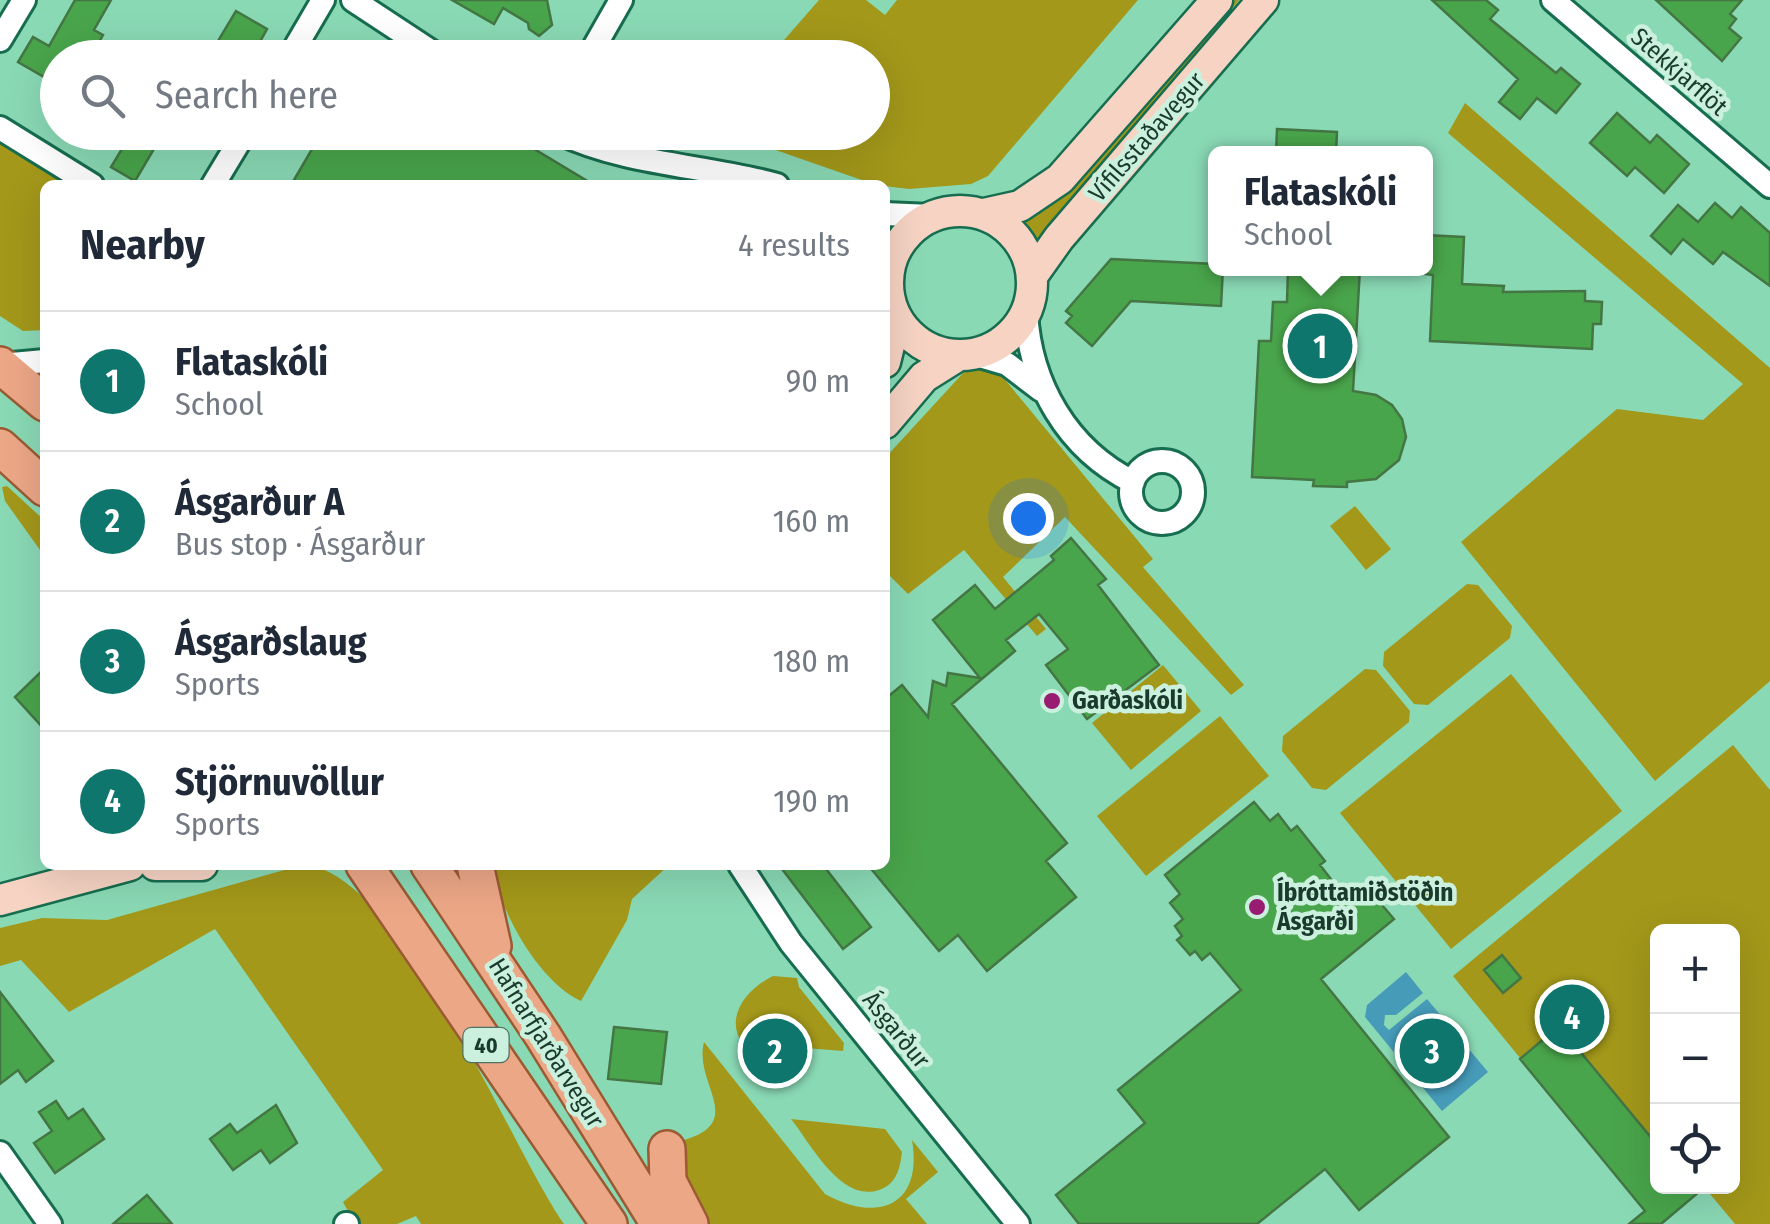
<!DOCTYPE html>
<html lang="en">
<head>
<meta charset="utf-8">
<style>
  :root { --surface:#fff; --page:#f2f2f3; --text:#1f2937; --muted:#747a83; --line:#e0e1e3; --accent:#0f766e }
  body { margin:0; font-family:"Fira Sans Condensed",sans-serif; background:var(--page); color:var(--text) }
  .controls { position:absolute; right:30px; bottom:30px; display:grid; overflow:hidden; border-radius:15px; box-shadow:0 10px 40px #0002 }
  .controls button { width:90px; height:90px; display:grid; place-items:center; padding:0; border:0; border-bottom:2px solid var(--line); background:var(--surface); color:var(--text); font:50px sans-serif }
  .you { position:absolute; left:1028px; top:518px; width:35px; height:35px; margin:-25px; border:8px solid #fff; border-radius:50%; background:#1a73e8; box-shadow:0 0 0 15px #1a73e833 }
  .badge { display:grid; place-items:center; width:65px; height:65px; border-radius:50%; background:var(--accent); color:#fff; font-size:32px; font-weight:700 }
  .pin { position:absolute; translate:-50% -50%; border:5px solid #fff; box-shadow:0 2px 10px #0006 }
  .popup { position:absolute; left:1208px; top:146px; width:225px; height:130px; box-sizing:border-box; display:grid; place-content:center; border-radius:15px; background:var(--surface); filter:drop-shadow(0 2px 8px #0005); font-size:32px; white-space:nowrap; color:var(--muted) }
  .popup b { font-size:38px; color:var(--text) }
  .popup::after { content:''; position:absolute; left:50%; top:100%; margin-left:-20px; border:20px solid transparent; border-top-color:var(--surface) }
  .list { margin:0; padding:0; list-style:none }
  h2 { display:flex; justify-content:space-between; align-items:center; height:130px; margin:0; padding:0 40px; font-size:42px }
  h2 small { font-size:32px; font-weight:400; color:var(--muted) }
  .list li { display:grid; grid-template-columns:65px 1fr auto; gap:30px; align-items:center; box-sizing:border-box; height:140px; padding:0 40px; border-top:2px solid var(--line) }
  .list b { display:block; font-size:38px; white-space:nowrap }
  .list p { margin:0; font-size:32px; white-space:nowrap; color:var(--muted) }
  .list em { font-size:32px; font-style:normal; color:var(--muted) }
  .icon { flex:none; width:55px; height:55px; fill:none; stroke:currentColor; stroke-width:2; stroke-linecap:round; stroke-linejoin:round }
  .map { position:relative; flex:none; width:1770px; height:1224px; overflow:hidden }
  .search { position:absolute; background:var(--surface); box-shadow:0 10px 40px #0002; left:40px; top:40px; width:850px; height:110px; display:flex; align-items:center; gap:25px; box-sizing:border-box; padding:0 35px; border-radius:55px; color:var(--muted); font-size:38px }
  .panel { position:absolute; background:var(--surface); box-shadow:0 10px 40px #0002; left:40px; top:180px; width:850px; height:690px; border-radius:15px }
  .map>svg:first-child { display:block }
  .green { fill:#a3981a; fill-rule:evenodd }
  .water { fill:#469bb9 }
  .building { fill:#49a54b; stroke:#447644; stroke-width:2.5 }
  .lines { fill:none; stroke-linecap:round; stroke-linejoin:round }
  .street-casing { stroke:#176d4f; stroke-width:28 }
  .secondary-casing { stroke:#176d4f; stroke-width:35 }
  .primary-casing { stroke:#9a5b33; stroke-width:40 }
  .street { stroke:#fff; stroke-width:22 }
  .secondary { stroke:#f6d3c3; stroke-width:30 }
  .primary { stroke:#eca787; stroke-width:35 }
  .poi-dot { fill:#991c73; stroke:#cbf1de; stroke-width:4 }
  .labels { text-anchor:middle; dominant-baseline:central; stroke-width:9; stroke-linejoin:round; paint-order:stroke }
  .shield { fill:#cbf1de; stroke:#4e7161; stroke-width:2.5 }
  .shield-label { font-size:22px; font-weight:bold; fill:#193a2c }
  .street-label { font-size:25px; fill:#193a2c; stroke:#cbf1de }
  .poi-label { font-size:25px; font-weight:bold; fill:#193a2c; stroke:#cbf1de; text-anchor:start }
</style>
</head>
<body>
<div class="map">
<svg width="1770" height="1224" viewBox="0 0 1770 1224">
  <rect width="100%" height="100%" fill="#8ad9b5"/>
  <path class="green" d="M819,0H866L885,15L897,0H1138L988,176L971,184L909,189L876,185L727,133L872,132V58L707,57L778,47Z
    M1231,0H1239L1202,48L1180,88L1038,245L1021,221Z
    M1465,103L1770,368V681L1655,781L1461,542L1617,409L1703,420L1743,384L1448,133Z
    M0,137L76,185H45V330L23,331L0,316Z
    M987,364L1002,376L1153,559L1143,567L1244,685L1231,695L1065,517L1003,577L1046,629L1037,636L964,550L908,594L890,576L885,580V458L964,372Z
    M7,486L45,521V557L5,501L2,487Z
    M1355,506L1391,549L1366,570L1330,526Z
    M1467,584L1478,585L1512,626L1510,638L1428,705L1414,704L1383,666L1384,652Z
    M1163,665L1201,711L1131,770L1092,723Z
    M1365,669L1376,670L1410,711L1409,722L1326,790L1312,788L1282,751L1283,736Z
    M1511,674L1622,811L1451,949L1340,813Z
    M1220,716L1269,776L1146,876L1097,816Z
    M1733,745L1770,790V1224H1735L1705,1188L1656,1224L1453,976ZM1658,932H1732V1186H1658Z
    M302,865C397,865 512,1151 564,1224H421L416,1216L397,1224H355L343,1202L383,1170L215,929L69,1012L21,960L0,966V928L42,918L107,920Z
    M492,865H669L632,899L627,920L581,1001C538,981 499,910 492,865Z
    M773,976L797,978L799,987L844,1043L843,1051L742,1043C724,1016 748,988 773,976Z
    M704,1042L825,1194C879,1224 923,1205 912,1140L938,1172L906,1199L927,1224H698L685,1198L681,1141C749,1122 693,1085 704,1042Z
    M791,1119L885,1129L902,1152C900,1168 897,1184 879,1190C841,1203 811,1144 791,1119Z"/>
  <path class="water" d="M1406,972L1423,993L1396,1015H1385L1384,1025L1389,1030L1427,999L1488,1072L1442,1111L1365,1017L1367,1005Z"/>
  <path class="building" d="M75,0H111L94,30L103,35L90,58H58V85L18,62L33,37L49,46Z
    M452,0H547L552,25L539,36L529,29L528,23L503,8L494,24Z
    M1432,0H1486L1498,10L1490,19L1556,73L1561,68L1580,84L1556,113L1537,98L1520,119L1499,102L1518,79Z
    M1656,0H1742L1730,14L1736,19L1729,28L1741,38L1722,61Z
    M236,11L267,29L251,58H235L215,46Z
    M1617,113L1650,143L1657,135L1689,164L1664,193L1635,167L1627,176L1590,143Z
    M1277,129L1337,132L1336,154H1276Z
    M94,132H164L135,181L111,167L122,149Z
    M322,132H506L594,185H291Z
    M1715,203L1732,218L1741,207L1770,233V286L1723,252L1713,264L1683,239L1671,254L1651,236L1678,205L1698,222Z
    M1425,235L1464,237L1462,284L1504,286L1503,292L1585,291V301L1602,302L1601,324H1593L1592,349L1430,341L1433,275L1425,274Z
    M1111,259L1215,264V268H1223L1221,306L1131,301L1092,346L1066,323L1072,316L1066,311Z
    M1288,268H1360L1353,391L1376,395L1392,405L1402,419L1406,437L1399,460L1376,479L1347,482V487L1313,486L1314,480L1252,477L1259,341H1271L1273,302H1287Z
    M1071,538L1106,579L1098,585L1159,665L1087,719L1046,665L1068,649L1039,614L1006,640L1015,651L952,704L1067,843L1046,861L1076,897L987,971L958,935L939,951L868,865H885V699L902,685L928,717L933,681L946,686L948,673L980,678L933,620L975,585L995,609L1054,560L1051,556Z
    M45,668V730L15,697Z
    M1254,802L1270,821L1278,814L1291,831L1297,826L1325,861L1320,865L1351,905L1369,890L1394,919L1321,979L1449,1137L1359,1210L1325,1169L1257,1224H1079L1056,1195L1145,1123L1118,1090L1241,990L1210,953L1202,960L1195,951L1190,955L1177,940L1182,936L1175,926L1183,919L1170,903L1180,894L1165,875Z
    M779,865H823L871,927L843,949Z
    M1502,955L1521,978L1503,993L1484,970Z
    M0,992L53,1061L26,1082L18,1070L0,1084Z
    M1559,1026L1658,1146V1186H1706L1661,1224H1629L1645,1211L1520,1059Z
    M614,1027L667,1032L661,1084L608,1079Z
    M56,1101L68,1119L83,1109L104,1139L55,1173L34,1143L52,1131L39,1112Z
    M276,1105L297,1143L270,1163L261,1150L233,1170L210,1139L230,1124L237,1133Z
    M147,1195L172,1224H113Z"/>
  <g class="lines">
    <defs>
      <path id="street" d="M353,0L441,58
        M1553,0L1770,186
        M0,40L24,0
        M289,58L323,0
        M588,58L621,0
        M0,128L92,185
        M558,132C627,165 705,165 777,185
        M213,185L245,132
        M885,214L931,216
        M885,288L888,292
        M1026,312C1030,384 1067,449 1133,482
        M973,354L1007,364L1041,390
        M0,365L45,361
        M1131 492a31 31 0 1 1 62 0a31 31 0 1 1-62 0Z
        M740,865L791,943L1018,1224
        M0,1153L50,1224
        M346,1224H347"/>
      <path id="secondary" d="M888 283a72 72 0 1 1 144 0a72 72 0 1 1-144 0Z
        M984,214L1020,206L1060,179L1217,0
        M1032,276L1059,238L1263,0
        M885,362L896,317
        M885,423L924,377L959,355
        M155,865H202
        M0,900L130,865"/>
      <path id="primary" d="M0,365L45,403
        M0,447L45,488
        M364,865L609,1224
        M429,865L543,1036L659,1224
        M475,865L493,946
        M667,1149L668,1181L690,1224"/>
    </defs>
    <use href="#street" class="street-casing"/>
    <use href="#secondary" class="secondary-casing"/>
    <use href="#primary" class="primary-casing"/>
    <use href="#street" class="street"/>
    <use href="#secondary" class="secondary"/>
    <use href="#primary" class="primary"/>
  </g>
  <g class="poi-dot">
    <circle cx="1052" cy="701" r="10"/>
    <circle cx="1257" cy="907" r="10"/>
  </g>
  <g class="labels">
    <rect class="shield" x="463.5" y="1028" width="45" height="34" rx="8"/>
    <g class="shield-label">
      <text x="486" y="1045">40</text>
    </g>
    <g class="street-label">
      <text transform="translate(1679 72) rotate(41)">Stekkjarflöt</text>
      <text transform="translate(1147 137) rotate(-49)">Vífilsstaðavegur</text>
      <text transform="translate(896 1030) rotate(51)">Ásgarður</text>
      <text transform="translate(546 1043) rotate(58)">Hafnarfjarðarvegur</text>
    </g>
    <g class="poi-label">
      <text x="1072" y="701">Garðaskóli</text>
      <text x="1277" y="893">Íþróttamiðstöðin<tspan x="1277" dy="29">Ásgarði</tspan></text>
    </g>
  </g>
</svg>
<div class="controls">
<button>+</button>
<button>−</button>
<button><svg class="icon" aria-label="locate" viewBox="0 0 24 24"><circle cx="12" cy="12" r="6"/><path d="M12 2v4M12 18v4M2 12h4M18 12h4"/></svg></button>
</div>
<div class="you"></div>
<div class="pin badge" style="left:1320px;top:346px">1</div>
<div class="popup"><b>Flataskóli</b>School</div>
<div class="pin badge" style="left:775px;top:1051px">2</div>
<div class="pin badge" style="left:1432px;top:1051px">3</div>
<div class="pin badge" style="left:1572px;top:1017px">4</div>
<div class="search"><svg class="icon" aria-label="search" viewBox="0 0 24 24"><circle cx="10" cy="10" r="6"/><path d="M15 15l6 6"/></svg>Search here</div>
<section class="panel">
<h2>Nearby<small>4 results</small></h2>
<ul class="list">
<li><span class="badge">1</span><div><b>Flataskóli</b><p>School</p></div><em>90 m</em></li>
<li><span class="badge">2</span><div><b>Ásgarður A</b><p>Bus stop · Ásgarður</p></div><em>160 m</em></li>
<li><span class="badge">3</span><div><b>Ásgarðslaug</b><p>Sports</p></div><em>180 m</em></li>
<li><span class="badge">4</span><div><b>Stjörnuvöllur</b><p>Sports</p></div><em>190 m</em></li>
</ul>
</section>
</div>
</body>
</html>
